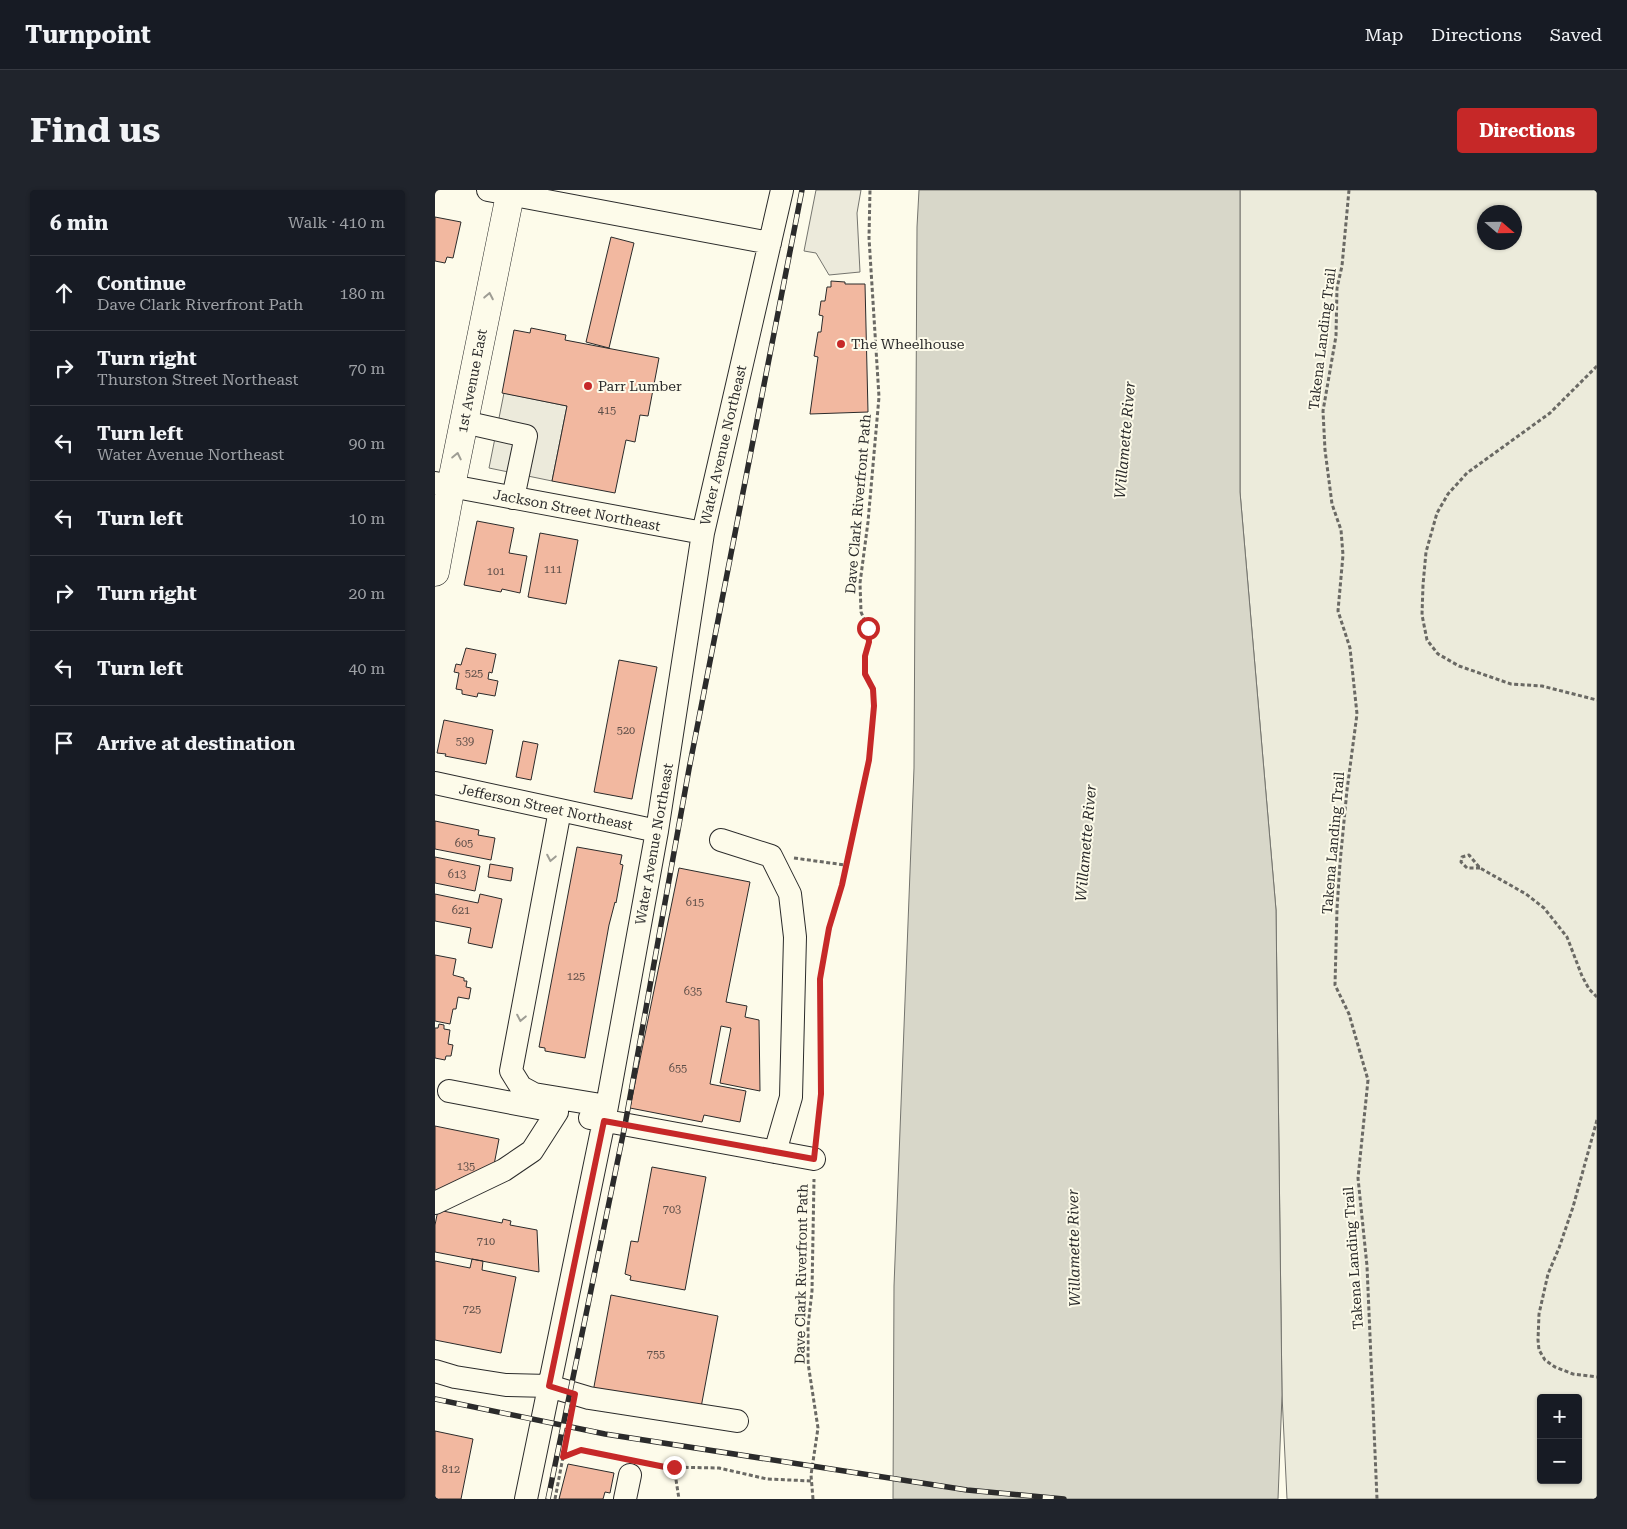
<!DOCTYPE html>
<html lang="en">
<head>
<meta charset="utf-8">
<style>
  :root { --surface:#171b24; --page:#20242c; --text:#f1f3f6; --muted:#9ea1a6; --line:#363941; --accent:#c62828 }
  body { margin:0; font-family:"Roboto Serif",serif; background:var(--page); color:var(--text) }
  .controls { position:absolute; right:15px; bottom:15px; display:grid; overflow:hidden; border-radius:5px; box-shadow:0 1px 4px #0004 }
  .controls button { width:45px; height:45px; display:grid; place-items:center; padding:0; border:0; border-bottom:1px solid var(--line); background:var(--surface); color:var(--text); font:25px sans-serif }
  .compass { position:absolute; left:1042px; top:15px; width:45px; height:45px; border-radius:50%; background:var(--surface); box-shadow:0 1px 4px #0004; rotate:110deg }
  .stop { position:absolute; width:15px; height:15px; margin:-11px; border:4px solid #c62828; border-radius:50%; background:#fff }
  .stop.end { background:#c62828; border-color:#fff; box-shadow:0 1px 5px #0008 }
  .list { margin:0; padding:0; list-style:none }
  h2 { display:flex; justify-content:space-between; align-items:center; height:65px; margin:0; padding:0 20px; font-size:21px }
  h2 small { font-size:16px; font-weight:400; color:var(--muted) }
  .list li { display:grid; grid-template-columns:32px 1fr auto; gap:15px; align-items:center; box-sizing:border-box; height:75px; padding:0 20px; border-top:1px solid var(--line) }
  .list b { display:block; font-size:19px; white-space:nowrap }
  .list p { margin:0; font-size:16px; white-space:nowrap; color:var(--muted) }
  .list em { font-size:16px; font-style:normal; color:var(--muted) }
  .icon { flex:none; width:28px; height:28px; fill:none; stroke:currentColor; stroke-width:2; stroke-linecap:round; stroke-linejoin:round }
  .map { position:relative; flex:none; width:1162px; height:1309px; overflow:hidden; border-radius:5px }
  header { display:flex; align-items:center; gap:30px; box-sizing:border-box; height:70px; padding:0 25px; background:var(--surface); border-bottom:1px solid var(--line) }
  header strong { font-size:24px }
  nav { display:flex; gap:28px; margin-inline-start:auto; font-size:18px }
  .intro { display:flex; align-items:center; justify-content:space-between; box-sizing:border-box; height:120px; padding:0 30px }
  h1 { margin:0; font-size:35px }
  .button { padding:12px 22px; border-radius:5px; background:var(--accent); color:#fff; font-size:18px; font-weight:700 }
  main { display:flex; gap:30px; padding:0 30px }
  aside { flex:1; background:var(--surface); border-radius:5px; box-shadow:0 1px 4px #0004 }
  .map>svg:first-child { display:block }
  .green { fill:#ecebdb; stroke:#74746e; fill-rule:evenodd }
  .parking { fill:#eceadb; stroke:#74746e }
  .water { fill:#d8d7c9; stroke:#74746e }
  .building { fill:#f2b8a0; stroke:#2b2b2b }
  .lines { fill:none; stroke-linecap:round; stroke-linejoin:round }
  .minor-casing { stroke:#2b2b2b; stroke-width:24 }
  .major-casing { stroke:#2b2b2b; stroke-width:29 }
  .path { stroke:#6a6964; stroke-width:3; stroke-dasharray:4 2.5; stroke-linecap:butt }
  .minor { stroke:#fdfbea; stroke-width:22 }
  .major { stroke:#fdfbea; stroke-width:28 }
  .rail-casing { stroke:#2b2b2b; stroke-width:5.5 }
  .rail { stroke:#fdfbea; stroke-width:4; stroke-dasharray:11; stroke-linecap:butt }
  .oneway { stroke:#9e9d94 }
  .route { stroke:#c62828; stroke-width:6 }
  .poi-dot { fill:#c62828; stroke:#fdfbea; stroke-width:2 }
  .labels { text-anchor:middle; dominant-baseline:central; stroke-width:4; stroke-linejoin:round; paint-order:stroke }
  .number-label { font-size:11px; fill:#5d4e48 }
  .street-label { font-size:14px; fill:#2b2b2b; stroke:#fdfbea }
  .poi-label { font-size:14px; fill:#2b2b2b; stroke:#fdfbea; text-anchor:start }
  .water-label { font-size:15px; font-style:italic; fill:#2b2b2b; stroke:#fdfbea }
</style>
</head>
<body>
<header>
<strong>Turnpoint</strong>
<nav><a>Map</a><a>Directions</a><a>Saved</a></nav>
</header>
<div class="intro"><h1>Find us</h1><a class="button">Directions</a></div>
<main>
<aside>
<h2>6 min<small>Walk · 410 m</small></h2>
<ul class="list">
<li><svg class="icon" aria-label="ahead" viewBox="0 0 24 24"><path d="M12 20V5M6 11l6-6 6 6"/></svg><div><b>Continue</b><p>Dave Clark Riverfront Path</p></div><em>180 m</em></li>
<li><svg class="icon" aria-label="right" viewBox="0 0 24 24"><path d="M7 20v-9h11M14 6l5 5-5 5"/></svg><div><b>Turn right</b><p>Thurston Street Northeast</p></div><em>70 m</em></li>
<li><svg class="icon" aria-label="left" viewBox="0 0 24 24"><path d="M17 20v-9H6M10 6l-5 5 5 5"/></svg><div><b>Turn left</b><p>Water Avenue Northeast</p></div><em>90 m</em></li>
<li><svg class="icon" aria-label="left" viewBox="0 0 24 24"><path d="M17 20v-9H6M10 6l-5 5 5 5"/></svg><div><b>Turn left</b></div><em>10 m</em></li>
<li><svg class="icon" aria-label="right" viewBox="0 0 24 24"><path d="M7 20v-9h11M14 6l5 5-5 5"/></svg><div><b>Turn right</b></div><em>20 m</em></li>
<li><svg class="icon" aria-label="left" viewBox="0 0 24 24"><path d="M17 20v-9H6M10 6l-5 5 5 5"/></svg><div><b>Turn left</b></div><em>40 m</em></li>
<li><svg class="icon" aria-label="arrive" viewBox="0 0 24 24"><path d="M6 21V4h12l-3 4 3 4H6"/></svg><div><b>Arrive at destination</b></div></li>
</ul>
</aside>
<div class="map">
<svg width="1162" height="1309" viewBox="0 0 1162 1309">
  <rect width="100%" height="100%" fill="#fdfbea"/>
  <path class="green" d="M805,0H1162V1309H852L847,1205L841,720L805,302ZM1050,22H1080V52H1050ZM1106,1208H1143V1290H1106Z"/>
  <path class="parking" d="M381,0H426L422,23L425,82L394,85L381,63L369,61Z
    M69,203L132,216L117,291L54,278Z"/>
  <path class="water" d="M484,0H805V302L841,720L847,1205L843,1309H458L459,1096L479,578L482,37Z"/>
  <path class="building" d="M0,27L26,32L18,68L12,67L10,73L0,71Z
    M176,47L199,53L174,158L151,152Z
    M396,91L410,92V94H430L433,222L375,224L383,167L379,166L383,142H386L388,126L384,125L386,111H390L392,97H396Z
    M96,138L131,145L130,150L224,168L213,226L205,225L200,252L191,250L180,303L117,291L132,216L67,203L79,140L95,143Z
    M42,331L79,338L74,363L92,366L85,403L67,399L66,402L29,395Z
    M105,343L143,350L131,414L93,407Z
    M31,458L61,464L57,483L54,482L53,489L63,491L60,506L43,503L42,507L27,504V500L21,499L24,483L19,482L21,474L26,475Z
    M184,470L222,477L197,609L159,602Z
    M9,530L58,540L51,574L10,566L11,564L2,563Z
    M88,551L103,554L96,590L81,587Z
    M0,631L44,640L43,645L60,648L56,670L0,659Z
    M142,657L187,665L185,674L188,675L181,713L180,712L174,735L150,868L110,861V858L104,857Z
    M0,667L45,676L40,701L0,693Z
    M55,674L78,678L76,691L53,687Z
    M244,678L315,692L291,812L312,816L310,827L324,830L325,901L285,893L296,838L286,836L275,894L311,901L305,932L269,925L267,932L195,918Z
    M0,704L43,713L45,704L67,709L57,758L33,753L36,738L0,731Z
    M0,765L21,769L18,785L29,788V791H32L31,797L36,798L34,809L23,807L21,819H18L15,834L0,831Z
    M4,834L9,835V839L15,840L13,854L18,855L16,866H11L10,870L0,868V838H3Z
    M0,936L64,949L58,980L0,1010Z
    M217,977L271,987L250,1100L195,1090L196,1086L190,1084L196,1051L203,1052Z
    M3,1020L67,1033L68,1029L76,1031L75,1035L102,1040L104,1082L0,1062V1035Z
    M37,1069L48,1071L47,1080L81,1087L66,1163L0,1150V1071L35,1078Z
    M176,1105L283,1126L265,1223L158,1202Z
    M0,1241L38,1249L26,1309H0Z
    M133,1274L179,1283L175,1303L170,1302L168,1309H124Z"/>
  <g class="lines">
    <defs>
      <path id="minor" d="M53,0L335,53
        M29,232L91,246L78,308
        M0,293L268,343
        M0,593L222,641
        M125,620L76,881L86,897L99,904L172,916
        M286,650L336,666L355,704L360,747L356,907L340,962
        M14,901L114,920
        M155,928L379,969
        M0,1013L69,980L97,961L122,922
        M0,1181L20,1187L71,1195L114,1196L154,1208L302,1231
        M91,1309L172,916L222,641L268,343L347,0
        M190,1309L195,1285"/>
      <path id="major" d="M0,382L16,296L76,0"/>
    </defs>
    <use href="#minor" class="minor-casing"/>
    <use href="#major" class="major-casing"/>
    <path class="path" d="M914,0L907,76L902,98L901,146L888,221L890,260L897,314L906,340L908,365L903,421L915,458L922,524L912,600L905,673L902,719L900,795L914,824L933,890L923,988L932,1076L942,1309
      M1162,176L1115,223L1032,283L1013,304L1002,323L991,362L988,395L987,425L992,450L1003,464L1024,476L1076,494L1107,496L1162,510
      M359,668L410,675
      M1045,678H1032L1026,672L1027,667L1034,665L1045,678L1091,704L1109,718L1132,747L1147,786L1154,799L1162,807
      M1162,930L1138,1017L1124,1058L1113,1084L1104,1124L1103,1150L1104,1160L1110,1170L1120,1177L1138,1184L1162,1187
      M381,948L386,904L385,789L395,738L407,695L434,570L439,516L438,499L429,484L430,466L434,452L433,438L426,422L425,393L433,332L444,207L434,48L435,0
      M128,1266L136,1223
      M211,1273L230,1277L284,1278L332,1289L377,1291
      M239,1277L244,1309
      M120,1309L128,1267L146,1260L185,1267
      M378,1309L376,1285L383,1238L373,1173V1136L377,1101L379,989"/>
    <use href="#minor" class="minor"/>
    <use href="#major" class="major"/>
    <defs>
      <path id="rail" d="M0,1209L170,1244L532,1300L629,1309
        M113,1309L190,935L254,579L367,0"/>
    </defs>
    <use href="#rail" class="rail-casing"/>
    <use href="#rail" class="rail"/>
  </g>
  <defs><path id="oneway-chevron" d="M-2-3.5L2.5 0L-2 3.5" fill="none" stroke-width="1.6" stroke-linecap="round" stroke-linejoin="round" transform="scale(1.25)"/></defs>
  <g class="oneway">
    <use href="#oneway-chevron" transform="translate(54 106) rotate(-79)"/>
    <use href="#oneway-chevron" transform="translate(22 266) rotate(-78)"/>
    <use href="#oneway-chevron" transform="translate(116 668) rotate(101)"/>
    <use href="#oneway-chevron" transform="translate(86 828) rotate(101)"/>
  </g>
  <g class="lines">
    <path class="route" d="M239,1277H230L146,1260L128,1267L140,1204L114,1196L169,931L379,969L386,904L385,789L394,738L407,695L434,570L439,516L438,499L430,484V466L434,452L433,438"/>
  </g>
  <g class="poi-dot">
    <circle cx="406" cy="154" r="5"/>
    <circle cx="153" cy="196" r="5"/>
  </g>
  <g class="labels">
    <g class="number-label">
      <text x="172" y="220">415</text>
      <text x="118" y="379">111</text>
      <text x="61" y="381">101</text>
      <text x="39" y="483">525</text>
      <text x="191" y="540">520</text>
      <text x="30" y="551">539</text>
      <text x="29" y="653">605</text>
      <text x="22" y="684">613</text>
      <text x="260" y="712">615</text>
      <text x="26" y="720">621</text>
      <text x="141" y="786">125</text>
      <text x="258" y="801">635</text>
      <text x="243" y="878">655</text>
      <text x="31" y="976">135</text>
      <text x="237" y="1019">703</text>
      <text x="51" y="1051">710</text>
      <text x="37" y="1119">725</text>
      <text x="221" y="1164">755</text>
      <text x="16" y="1279">812</text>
    </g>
    <g class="street-label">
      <text transform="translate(887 149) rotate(-83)">Takena Landing Trail</text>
      <text transform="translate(37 191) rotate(-79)">1st Avenue East</text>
      <text transform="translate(288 255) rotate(-77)">Water Avenue Northeast</text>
      <text transform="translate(423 314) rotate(-85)">Dave Clark Riverfront Path</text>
      <text transform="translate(142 320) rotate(11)">Jackson Street Northeast</text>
      <text transform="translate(111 617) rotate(12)">Jefferson Street Northeast</text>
      <text transform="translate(898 653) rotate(-85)">Takena Landing Trail</text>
      <text transform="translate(219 654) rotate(-80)">Water Avenue Northeast</text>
      <text transform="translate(918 1068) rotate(-94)">Takena Landing Trail</text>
      <text transform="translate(366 1084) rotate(-89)">Dave Clark Riverfront Path</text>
    </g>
    <g class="poi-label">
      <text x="416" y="154">The Wheelhouse</text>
      <text x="163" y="196">Parr Lumber</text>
    </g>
    <g class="water-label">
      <text transform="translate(690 250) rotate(-85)">Willamette River</text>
      <text transform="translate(651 653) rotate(-85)">Willamette River</text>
      <text transform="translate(639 1058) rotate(-91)">Willamette River</text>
    </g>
  </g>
</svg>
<div class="controls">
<button>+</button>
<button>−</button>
</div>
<svg class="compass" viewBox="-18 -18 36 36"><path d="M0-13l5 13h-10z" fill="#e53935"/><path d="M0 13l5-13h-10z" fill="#9ea1a6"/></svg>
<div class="stop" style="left:433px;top:438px"></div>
<div class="stop end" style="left:239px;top:1277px"></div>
</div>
</main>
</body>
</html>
